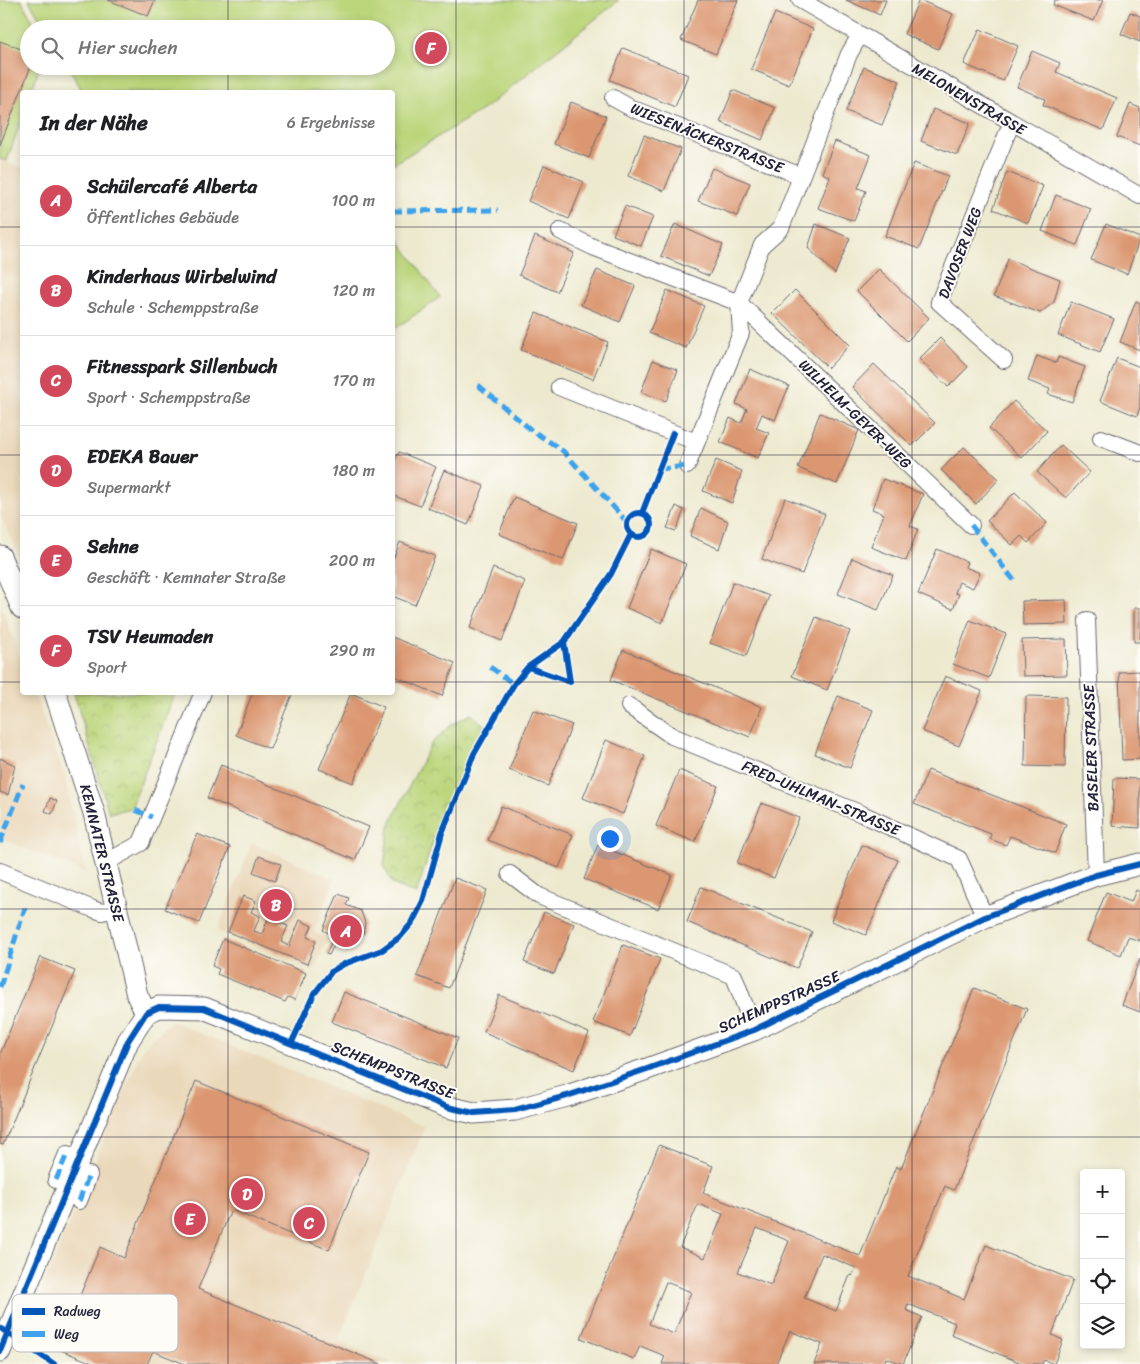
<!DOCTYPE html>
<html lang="de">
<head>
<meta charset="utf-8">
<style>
  :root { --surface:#fff; --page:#f6f6f6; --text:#202124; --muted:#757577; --line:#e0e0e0; --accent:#d1495b }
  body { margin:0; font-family:Sriracha,sans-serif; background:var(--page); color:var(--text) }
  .controls { position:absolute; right:15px; bottom:15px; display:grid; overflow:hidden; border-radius:5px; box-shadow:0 2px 8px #0003 }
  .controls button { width:45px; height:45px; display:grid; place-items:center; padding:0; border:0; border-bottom:1px solid var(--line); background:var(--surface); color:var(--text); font:25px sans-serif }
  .you { position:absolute; left:609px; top:838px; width:18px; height:18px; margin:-12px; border:4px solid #fff; border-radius:50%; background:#1a73e8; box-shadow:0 0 0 8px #1a73e833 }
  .badge { display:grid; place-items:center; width:32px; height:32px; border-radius:50%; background:var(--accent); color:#fff; font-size:16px; font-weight:700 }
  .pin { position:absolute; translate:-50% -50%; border:2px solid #fff; box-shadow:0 1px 5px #0006 }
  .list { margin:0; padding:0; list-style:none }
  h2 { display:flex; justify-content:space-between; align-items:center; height:65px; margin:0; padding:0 20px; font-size:21px }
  h2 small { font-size:16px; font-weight:400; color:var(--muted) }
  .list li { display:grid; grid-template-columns:32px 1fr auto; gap:15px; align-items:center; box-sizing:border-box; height:90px; padding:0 20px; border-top:1px solid var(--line) }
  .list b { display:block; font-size:19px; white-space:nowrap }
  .list p { margin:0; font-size:16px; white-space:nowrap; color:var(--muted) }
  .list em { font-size:16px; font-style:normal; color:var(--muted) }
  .icon { flex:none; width:28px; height:28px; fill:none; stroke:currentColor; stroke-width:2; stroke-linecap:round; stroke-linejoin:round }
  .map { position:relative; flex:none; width:1140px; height:1364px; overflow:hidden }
  .search { position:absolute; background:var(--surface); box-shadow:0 2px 8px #0003; left:20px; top:20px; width:375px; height:55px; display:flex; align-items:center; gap:12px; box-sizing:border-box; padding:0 18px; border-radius:28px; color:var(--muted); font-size:19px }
  .panel { position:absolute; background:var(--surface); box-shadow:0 2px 8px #0003; left:20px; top:90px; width:375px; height:605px; border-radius:5px }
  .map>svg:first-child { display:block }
  .built { fill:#ead8ba }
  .park { fill:url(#park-crowns); stroke:#6e7c5a }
  .garden { fill:#bbd57a; stroke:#6e7c5a }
  .building { fill:#db9771; fill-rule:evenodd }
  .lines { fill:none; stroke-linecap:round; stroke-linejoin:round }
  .minor-casing { stroke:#69686f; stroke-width:18 }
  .tertiary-casing { stroke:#69686f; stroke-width:23 }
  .minor { stroke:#fff; stroke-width:16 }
  .tertiary { stroke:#fff; stroke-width:21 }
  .quiet { stroke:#3ea2ec; stroke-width:5; stroke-dasharray:10 5; stroke-linecap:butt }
  .cycleway-casing { stroke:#fdfcf7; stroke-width:9 }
  .cycleway { stroke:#0057b8; stroke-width:6 }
  .grid { fill:none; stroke:#22223b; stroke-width:1; stroke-opacity:0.55 }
  .labels { text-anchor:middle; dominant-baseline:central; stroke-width:4; stroke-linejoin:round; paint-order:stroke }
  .street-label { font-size:15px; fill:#22223b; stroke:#fdfcf7 }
  .key { fill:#fdfcf7; stroke:#bbbbbf; stroke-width:1 }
  .key-label { font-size:14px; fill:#22223b }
</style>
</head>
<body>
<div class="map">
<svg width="1140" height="1364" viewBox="0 0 1140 1364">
  <defs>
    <pattern id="park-crowns" width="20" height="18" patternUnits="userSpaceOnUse" patternTransform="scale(1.25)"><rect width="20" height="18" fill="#bbd57a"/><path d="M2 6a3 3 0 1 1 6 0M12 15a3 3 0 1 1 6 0" fill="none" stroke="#a0b76a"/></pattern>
  </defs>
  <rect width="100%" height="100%" fill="#fdfcf7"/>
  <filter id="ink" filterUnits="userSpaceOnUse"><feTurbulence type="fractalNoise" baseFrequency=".02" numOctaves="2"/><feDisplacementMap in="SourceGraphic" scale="10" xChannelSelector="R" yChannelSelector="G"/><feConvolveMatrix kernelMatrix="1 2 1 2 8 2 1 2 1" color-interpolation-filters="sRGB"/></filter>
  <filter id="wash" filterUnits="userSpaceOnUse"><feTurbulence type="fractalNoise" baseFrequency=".0096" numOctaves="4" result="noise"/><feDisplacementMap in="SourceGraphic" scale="20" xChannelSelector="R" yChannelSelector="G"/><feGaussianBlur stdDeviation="1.12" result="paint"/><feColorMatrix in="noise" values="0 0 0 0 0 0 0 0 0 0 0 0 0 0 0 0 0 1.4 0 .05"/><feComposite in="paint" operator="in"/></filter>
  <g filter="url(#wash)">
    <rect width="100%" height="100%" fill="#ede9cf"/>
    <path class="built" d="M0,159L22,168V563L0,514Z
      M0,603L22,662V692L34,693L64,774L86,873L0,838Z
      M252,843L335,879L314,932L328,938L313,971L217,931Z
      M171,1021L425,1127L338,1341L394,1364H85L58,1349L28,1322L142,1049Z"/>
    <path class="park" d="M74,693H175L131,808L109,813Z
      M471,714L484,725L440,820L416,894L393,884L384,867L389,826L431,744L451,725Z"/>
    <path class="garden" d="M0,0H21L37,29H29V66H40L31,92H22V117L7,161L0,159Z
      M29,0H619L485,108L393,164L392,92H83L68,66H386V29H46Z
      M392,231L440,297L396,328L392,324Z"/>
    <g id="blocks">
      <path class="building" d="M108,0H155L148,16Z
        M698,0H738L716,54L681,40Z
        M846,0H886L880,15Z
        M919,0L953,14L938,49L904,34Z
        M1055,0H1103L1094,21L1053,5Z
        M1130,12L1140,16V42L1121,34Z
        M775,13L813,29L789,85L751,69Z
        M980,29L1018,46L1003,81L964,64Z
        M0,41L29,52V66H31L0,145Z
        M623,48L688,75L675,107L610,80Z
        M1032,51L1060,63L1056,72L1117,98L1103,130L1043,105L1045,99L1017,87Z
        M864,67L900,81L882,125L846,111Z
        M733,90L775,108L762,140L720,122Z
        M571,102L606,116L589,158L554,144Z
        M1130,104L1140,108V146L1117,137Z
        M933,109L970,123L957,155L921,141Z
        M644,135L681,149L664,191L628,176Z
        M835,141L871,155L858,188L866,191L854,221L818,208L830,177L822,173Z
        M914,163L948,176L919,249L885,236Z
        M544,165L584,182L569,219L528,201Z
        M712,168L750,183L737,216L698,201Z
        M1007,172L1043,186L1028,223L993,209Z
        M1056,195L1091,209L1077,245L1042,231Z
        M625,206L653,217L641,246L613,235Z
        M675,224L723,245L709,276L661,256Z
        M816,224L850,238L835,274L808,248Z
        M1106,224L1140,238L1127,274L1091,260Z
        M535,236L574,253L557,292L519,275Z
        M1008,259L1060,279L1054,302L1040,313L994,296Z
        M879,269L929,318L907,341L857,291Z
        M597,270L635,286L620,322L581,305Z
        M667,290L704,306L686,348L649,333Z
        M795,290L850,345L828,368L772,313Z
        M1136,301L1140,303V350L1120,342Z
        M1071,302L1114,319L1100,352L1058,335Z
        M536,313L608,342L593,379L521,350Z
        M940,338L968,367L948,387L919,359Z
        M1037,356L1056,363L1058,357L1085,367L1072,402L1048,394L1050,389L1028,381Z
        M1117,358L1140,367V407L1137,416L1100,401Z
        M653,360L678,370L666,401L641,392Z
        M874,364L935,423L912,446L852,387Z
        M750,369L789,386L775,420L762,414L756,428L769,433L758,458L720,442L730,418L741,423L747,409L736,404Z
        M1014,401L1047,431L1022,458L989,428Z
        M820,413L859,430L837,484L798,468Z
        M1061,445L1090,472L1066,498L1037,472Z
        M964,447L999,479L976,504L941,470Z
        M399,452L436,467L420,506L392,495V468Z
        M716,460L742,471L732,503L703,491Z
        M444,470L484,486L468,525L428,508Z
        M883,479L923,494L910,526L918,529L906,561L871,547L884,514L872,509Z
        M1015,492L1047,523L1028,543L1021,536L1012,545L987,521Z
        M514,497L578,523L563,560L499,534Z
        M785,498L825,514L802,574L762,559Z
        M676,506L684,510L676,531L667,528Z
        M701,508L728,521L719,549L690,536Z
        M400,542L435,556L415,605L392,596V562Z
        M651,549L686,564L662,623L627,608Z
        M937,549L967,562L965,567L980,573L973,588L959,582L955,593L959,594L953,609L918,594Z
        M852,558L893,575L878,610L838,594Z
        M493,568L525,581L502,641L470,628Z
        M733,582L769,596L746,656L710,643Z
        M1066,600L1067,624L1023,625L1022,601Z
        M1134,608H1140V642H1134Z
        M816,617L850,631L827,690L792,676Z
        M970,620L1006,634L989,678L953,664Z
        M392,637L455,663L442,696L392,675Z
        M1066,639L1067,675L1023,676L1022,640Z
        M623,650L762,707L750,737L611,680Z
        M1140,671V759L1122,760L1119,672Z
        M945,676L982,691L959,746L922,731Z
        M253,692H293L270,749L236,735Z
        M351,693L384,707L353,783L319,769Z
        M838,696L873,710L850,768L815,754Z
        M1026,696L1066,697L1065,767L1025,766Z
        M533,710L572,725L548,786L509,770Z
        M606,740L645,756L623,814L583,798Z
        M0,758L15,765L8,795L0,792Z
        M221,765L369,827L355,860L207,798Z
        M679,770L718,786L695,842L656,826Z
        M928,770L1066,824L1055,853L1010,836L1006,845L990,839L991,834L914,804Z
        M1114,778L1140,779V828L1112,826Z
        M50,798L57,801L52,814L45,811Z
        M762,803L799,818L774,878L737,863Z
        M501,806L573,835L559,868L488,840Z
        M197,834L230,847L199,923L165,909Z
        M598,845L672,875L658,909L584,879Z
        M862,845L898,860L866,935L831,921Z
        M259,856L281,864L275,881L253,872Z
        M455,878L487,890L449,988L417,976Z
        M701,887L812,932L797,968L687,922Z
        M1136,890L1140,892V941L1128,937L1121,955L1087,941L1106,892L1131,902Z
        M338,894L349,898L346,905L361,911L365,923L363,935L353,944L341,948L334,945L329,955L326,954L334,936L323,930Z
        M243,896L256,901L251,912L260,916L254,931L262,934L274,905L286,910L280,923L288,926L281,942L289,946L300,920L312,926L307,937L316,941L307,964L228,932Z
        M544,912L574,924L554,974L524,962Z
        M223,939L306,973L295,1000L288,997L285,1002L217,974L219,969L212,966Z
        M623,945L660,959L630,1036L593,1022Z
        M40,957L75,971L3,1145L0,1144V1054Z
        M1140,959V1012L1122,1005Z
        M974,988L1027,1009L954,1190L945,1186L908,1276L964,1299L986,1245L1073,1280L1052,1335L1063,1340L1054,1364L1044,1360L1042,1364H1024L951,1335L955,1323L908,1304L906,1310L922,1317L903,1364L886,1358L884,1364H814L822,1344L790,1331L776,1364H662L665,1356L640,1346L634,1359L581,1338L659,1145L713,1166L703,1193L860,1256L896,1166L901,1169ZM698,1204L723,1214L705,1258L680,1247ZM757,1228L789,1241L771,1285L738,1272ZM822,1254L856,1268L852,1276L850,1275L836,1311L804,1298ZM666,1282L691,1292L674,1334L649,1324Z
        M344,992L458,1038L446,1068L332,1022Z
        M499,995L589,1033L574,1070L484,1032Z
        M196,1081L369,1152L329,1250L231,1210L198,1289L381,1364H185L153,1351L147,1364H95L58,1349L100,1247L124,1258Z"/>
    </g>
  </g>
  <g filter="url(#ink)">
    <use href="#blocks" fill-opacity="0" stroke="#69686f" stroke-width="1"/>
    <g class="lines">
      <defs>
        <path id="minor" d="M800,0L1140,196
          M613,98L631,108L801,176
          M560,231L593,247L739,303L971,525
          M1004,360L939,302L1011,124
          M559,387L696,442
          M1101,438L1140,453
          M687,466L741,333L739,303L762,245L781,228L849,54L860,35
          M1087,620L1096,875
          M629,706L672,736L862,814L959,859L985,917
          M105,863L141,843L203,692
          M0,871L93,909L102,912L116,909
          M510,874L539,896L734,976L754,1030
          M56,1180L67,1154
          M79,1201L89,1175"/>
        <path id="tertiary" d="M0,556L22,608
          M55,692L94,813L137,995L146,1013
          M0,1351L128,1041L146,1013L159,1007L204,1008L447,1107L474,1113L515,1110L567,1096L647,1069L754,1030L985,917L1096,875L1140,864"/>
      </defs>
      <use href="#minor" class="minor-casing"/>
      <use href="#tertiary" class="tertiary-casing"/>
      <use href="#minor" class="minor"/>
      <use href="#tertiary" class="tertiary"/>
      <path class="quiet" d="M392,211L498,210
        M478,385L530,429L563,451L627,522
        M659,469L687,466
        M971,525L1016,583
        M490,667L514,684
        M135,810L152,817
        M0,843L23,784
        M0,987L25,908
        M56,1180L67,1154
        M79,1201L89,1175"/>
      <defs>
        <path id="cycleway" d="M642,513L673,433
          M627 525a12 12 0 1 1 24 0a12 12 0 1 1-24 0Z
          M528,667L570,682L564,642
          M292,1042L314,994L332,971L344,964L382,950L400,937L412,923L423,901L442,833L474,754L514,684L528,667L564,642L611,574L631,534
          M2,1329L54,1364
          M0,1351L128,1041L146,1013L159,1007L204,1008L447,1107L474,1113L515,1110L567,1096L647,1069L754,1030L985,917L1096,875L1140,864"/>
      </defs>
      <use href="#cycleway" class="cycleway-casing"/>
      <use href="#cycleway" class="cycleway"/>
    </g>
  </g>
  <path class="grid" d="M228,0V29M456,0V1364M684,0V1364M912,0V1364M228,66V92M0,227H22M392,227H1140M0,455H22M392,455H1140M0,682H22M392,682H1140M228,692V1364M0,909H1140M0,1137H1140"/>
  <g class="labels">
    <g class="street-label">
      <text transform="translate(969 99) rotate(30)">MELONENSTRASSE</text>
      <text transform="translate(707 138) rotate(22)">WIESENÄCKERSTRASSE</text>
      <text transform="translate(960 253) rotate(-69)">DAVOSER WEG</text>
      <text transform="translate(855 414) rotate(44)">WILHELM-GEYER-WEG</text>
      <text transform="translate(1091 748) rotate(-92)">BASELER STRASSE</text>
      <text transform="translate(821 798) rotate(23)">FRED-UHLMAN-STRASSE</text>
      <text transform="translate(102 853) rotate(76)">KEMNATER STRASSE</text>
      <text transform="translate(779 1002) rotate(-24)">SCHEMPPSTRASSE</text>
      <text transform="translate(393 1070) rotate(22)">SCHEMPPSTRASSE</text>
    </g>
  </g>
  <rect x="12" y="1294" width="166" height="58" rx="8" class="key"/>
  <rect x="22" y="1308" width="23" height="7" fill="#0057b8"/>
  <rect x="22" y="1331" width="23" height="6" fill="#3ea2ec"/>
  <g class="key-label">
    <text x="54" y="1316">Radweg</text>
    <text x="54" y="1339">Weg</text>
  </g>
</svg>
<div class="controls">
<button>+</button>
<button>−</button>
<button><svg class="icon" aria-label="locate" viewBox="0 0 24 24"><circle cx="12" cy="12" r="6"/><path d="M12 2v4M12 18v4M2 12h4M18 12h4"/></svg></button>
<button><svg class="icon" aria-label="layers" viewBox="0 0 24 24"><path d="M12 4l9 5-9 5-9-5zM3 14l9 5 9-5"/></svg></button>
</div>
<div class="you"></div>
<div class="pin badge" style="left:346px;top:931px">A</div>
<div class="pin badge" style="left:276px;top:905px">B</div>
<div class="pin badge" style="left:309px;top:1223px">C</div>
<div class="pin badge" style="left:247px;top:1194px">D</div>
<div class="pin badge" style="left:190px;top:1219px">E</div>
<div class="pin badge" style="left:431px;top:48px">F</div>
<div class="search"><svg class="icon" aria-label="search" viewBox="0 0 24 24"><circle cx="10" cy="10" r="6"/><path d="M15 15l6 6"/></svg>Hier suchen</div>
<section class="panel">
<h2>In der Nähe<small>6 Ergebnisse</small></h2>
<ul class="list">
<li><span class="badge">A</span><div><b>Schülercafé Alberta</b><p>Öffentliches Gebäude</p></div><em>100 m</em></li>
<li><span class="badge">B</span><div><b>Kinderhaus Wirbelwind</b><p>Schule · Schemppstraße</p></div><em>120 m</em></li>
<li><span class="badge">C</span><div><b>Fitnesspark Sillenbuch</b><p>Sport · Schemppstraße</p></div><em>170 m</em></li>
<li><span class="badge">D</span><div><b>EDEKA Bauer</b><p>Supermarkt</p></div><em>180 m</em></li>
<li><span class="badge">E</span><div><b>Sehne</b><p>Geschäft · Kemnater Straße</p></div><em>200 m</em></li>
<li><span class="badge">F</span><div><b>TSV Heumaden</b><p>Sport</p></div><em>290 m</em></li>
</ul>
</section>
</div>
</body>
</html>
